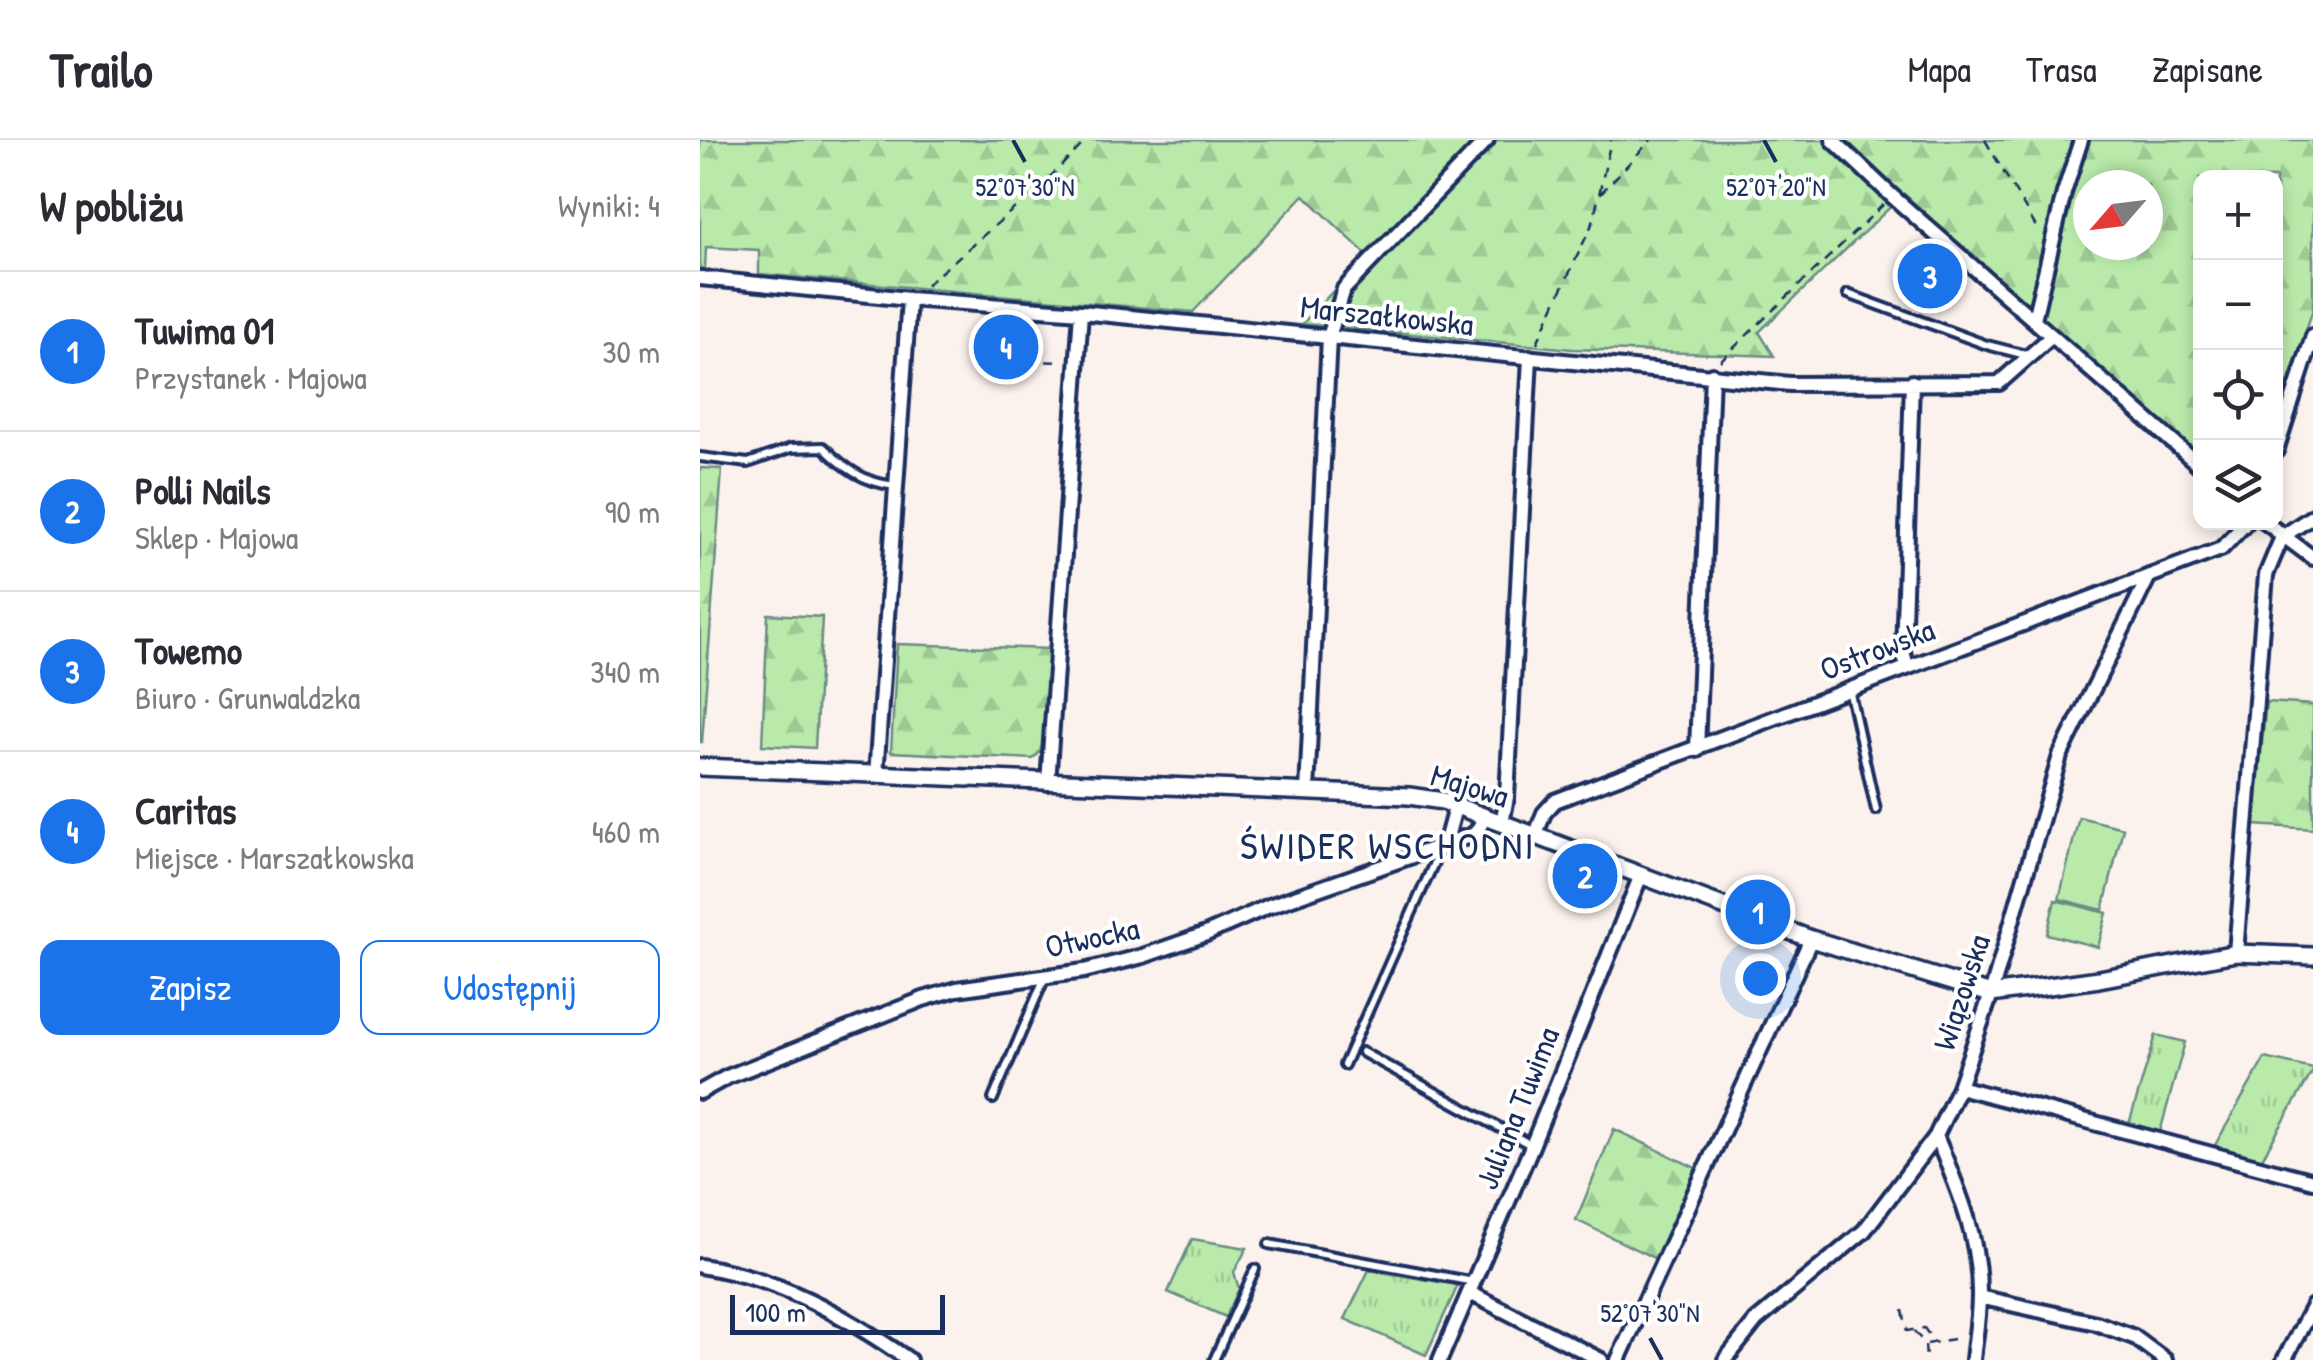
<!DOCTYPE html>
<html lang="pl">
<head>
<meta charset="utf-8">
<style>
  :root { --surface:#fff; --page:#f7f7f7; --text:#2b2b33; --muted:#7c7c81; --line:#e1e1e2; --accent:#1a73e8 }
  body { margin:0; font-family:"Patrick Hand",sans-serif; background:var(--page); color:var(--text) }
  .controls { position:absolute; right:30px; top:30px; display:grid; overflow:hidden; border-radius:20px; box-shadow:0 5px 15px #0003 }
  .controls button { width:90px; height:90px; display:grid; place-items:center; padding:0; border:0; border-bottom:2px solid var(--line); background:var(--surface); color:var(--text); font:50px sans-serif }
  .compass { position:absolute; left:1373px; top:30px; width:90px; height:90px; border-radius:50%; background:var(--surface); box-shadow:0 5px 15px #0003; rotate:242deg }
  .scale { position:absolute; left:30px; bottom:25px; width:215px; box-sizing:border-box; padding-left:10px; border:5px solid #1b2f5e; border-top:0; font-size:28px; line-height:35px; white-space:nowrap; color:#1b2f5e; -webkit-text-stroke:8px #fff; paint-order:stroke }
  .you { position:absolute; left:1060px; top:838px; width:35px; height:35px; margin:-25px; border:8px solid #fff; border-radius:50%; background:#1a73e8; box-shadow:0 0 0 15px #1a73e833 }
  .badge { display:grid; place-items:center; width:65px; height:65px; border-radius:50%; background:var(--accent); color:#fff; font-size:32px; font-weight:700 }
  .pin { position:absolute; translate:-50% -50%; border:5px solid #fff; box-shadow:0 2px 10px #0006 }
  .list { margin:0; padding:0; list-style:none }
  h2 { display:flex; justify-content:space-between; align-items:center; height:130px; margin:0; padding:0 40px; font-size:42px }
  h2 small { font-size:32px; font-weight:400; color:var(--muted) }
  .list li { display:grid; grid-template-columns:65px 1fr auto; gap:30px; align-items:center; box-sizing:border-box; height:160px; padding:0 40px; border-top:2px solid var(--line) }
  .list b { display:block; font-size:38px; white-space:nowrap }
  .list p { margin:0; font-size:32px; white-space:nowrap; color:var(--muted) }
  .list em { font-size:32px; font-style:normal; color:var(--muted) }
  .actions { display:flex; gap:20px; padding:30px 40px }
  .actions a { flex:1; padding:22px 0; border:2px solid var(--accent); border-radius:20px; text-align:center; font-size:35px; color:var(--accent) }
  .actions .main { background:var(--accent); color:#fff }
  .icon { flex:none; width:55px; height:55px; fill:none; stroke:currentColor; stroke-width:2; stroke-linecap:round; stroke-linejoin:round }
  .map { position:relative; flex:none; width:1613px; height:1220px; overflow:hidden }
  header { display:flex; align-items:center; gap:60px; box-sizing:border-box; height:140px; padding:0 50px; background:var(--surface); border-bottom:2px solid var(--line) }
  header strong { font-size:48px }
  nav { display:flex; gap:55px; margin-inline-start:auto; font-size:35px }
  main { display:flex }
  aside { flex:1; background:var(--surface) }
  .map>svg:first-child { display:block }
  .grass { fill:url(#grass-tufts); stroke:#6a8c84; stroke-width:2.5 }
  .forest { fill:url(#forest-firs); stroke:#6a8c84; stroke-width:2.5; fill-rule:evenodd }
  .park { fill:#b9eaaa; stroke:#6a8c84; stroke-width:2.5 }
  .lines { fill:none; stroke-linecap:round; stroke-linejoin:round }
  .service-casing { stroke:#1b2f5e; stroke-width:14 }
  .minor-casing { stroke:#1b2f5e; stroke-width:20 }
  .tertiary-casing { stroke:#1b2f5e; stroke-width:22 }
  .path { stroke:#1b2f5e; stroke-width:2.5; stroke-dasharray:10 8; stroke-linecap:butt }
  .service { stroke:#fff; stroke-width:6 }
  .minor { stroke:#fff; stroke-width:12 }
  .tertiary { stroke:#fff; stroke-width:15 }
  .ticks { fill:none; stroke:#1b2f5e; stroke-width:4 }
  .labels { text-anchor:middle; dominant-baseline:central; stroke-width:8; stroke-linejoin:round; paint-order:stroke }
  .street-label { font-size:32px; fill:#1b2f5e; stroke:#fff }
  .quarter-label { font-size:38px; letter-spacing:2.5px; fill:#1b2f5e; stroke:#fff }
  .ticks-label { font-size:25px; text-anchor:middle; fill:#1b2f5e; stroke:#fff; stroke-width:8; stroke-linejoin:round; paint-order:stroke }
</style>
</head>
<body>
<header>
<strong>Trailo</strong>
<nav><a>Mapa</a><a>Trasa</a><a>Zapisane</a></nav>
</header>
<main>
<aside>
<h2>W pobliżu<small>Wyniki: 4</small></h2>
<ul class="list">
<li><span class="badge">1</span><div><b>Tuwima 01</b><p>Przystanek · Majowa</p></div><em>30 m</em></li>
<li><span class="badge">2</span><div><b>Polli Nails</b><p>Sklep · Majowa</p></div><em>90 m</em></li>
<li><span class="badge">3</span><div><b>Towemo</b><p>Biuro · Grunwaldzka</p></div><em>340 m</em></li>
<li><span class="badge">4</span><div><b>Caritas</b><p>Miejsce · Marszałkowska</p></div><em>460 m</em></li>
</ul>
<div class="actions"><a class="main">Zapisz</a><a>Udostępnij</a></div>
</aside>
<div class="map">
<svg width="1613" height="1220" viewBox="0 0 1613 1220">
  <defs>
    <pattern id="grass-tufts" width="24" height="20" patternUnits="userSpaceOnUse" patternTransform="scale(2.5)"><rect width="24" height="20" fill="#b9eaaa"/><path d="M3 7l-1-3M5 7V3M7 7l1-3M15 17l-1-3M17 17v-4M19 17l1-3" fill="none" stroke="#9ec995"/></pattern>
    <pattern id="forest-firs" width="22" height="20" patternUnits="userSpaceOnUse" patternTransform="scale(2.5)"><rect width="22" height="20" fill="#b9eaaa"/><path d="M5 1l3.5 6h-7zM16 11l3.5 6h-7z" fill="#9ec995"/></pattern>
  </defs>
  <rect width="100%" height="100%" fill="#fcf2ed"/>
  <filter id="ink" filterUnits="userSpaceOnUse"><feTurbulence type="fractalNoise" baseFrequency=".01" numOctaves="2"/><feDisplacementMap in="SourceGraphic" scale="20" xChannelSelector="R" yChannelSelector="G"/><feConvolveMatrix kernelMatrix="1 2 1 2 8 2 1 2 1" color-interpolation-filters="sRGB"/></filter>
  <g filter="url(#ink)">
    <path class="grass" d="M1456,895L1485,902L1460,992L1429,984Z
      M1565,918L1613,929V931L1561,1020L1514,1007Z
      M492,1099L547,1108L534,1132L539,1149L526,1177L468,1152Z
      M669,1130L758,1145L726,1215L645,1179Z"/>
    <path class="forest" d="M0,0H1613V169L1576,281V38H1500V322L1204,54L1059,192L1074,216L872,209L602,184L667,115L604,55L493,172L59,134V110L6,107L5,129L0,128ZM1388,45H1448V105H1388Z
      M0,328L22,329L2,602H0Z
      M68,474L122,477L115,608L62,605Z
      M197,504L351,509L346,606L333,619L191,612Z
      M1566,562L1613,565V689L1554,685Z
      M914,989L996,1028L956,1119L876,1080Z"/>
    <path class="park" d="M1379,677L1423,688L1403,770L1359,759Z
      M1355,760L1407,773L1398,807L1347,794Z"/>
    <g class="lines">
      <defs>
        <path id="service" d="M1148,154L1287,205L1330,216
          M0,317L48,323L91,308L123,307C146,329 163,342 195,346
          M1149,549L1176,670
          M662,912L831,1005
          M644,925L741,707
          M293,959L345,837
          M569,1104L774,1142
          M514,1220L555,1129"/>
        <path id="minor" d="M1133,0L1192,56L1500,326
          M0,138L209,159L381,172L1090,244L1299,243L1352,196
          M1334,179L1364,53L1381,0
          M1576,311L1613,196
          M1565,382L1613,418
          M1582,397L1613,376
          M1207,526L1203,512L1212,242
          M997,610L1012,234
          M176,636L209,159
          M348,643L381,172
          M607,652L629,197L644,149L787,0
          M802,683L807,657L830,217
          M836,694L844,673L855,661L1521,409L1547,382
          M745,705L756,664
          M1536,813L1566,435L1582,397
          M1259,947L1613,1041
          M0,952L27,937L223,859L257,849L384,831L443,816L506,794L569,766L775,694L786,676
          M1236,996C1258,1048 1280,1099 1279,1156C1279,1178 1275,1199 1273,1220
          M0,1126C77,1137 146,1176 209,1220
          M770,1153L901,1220
          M1279,1157L1396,1183L1434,1197L1465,1220
          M740,1220L832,1006L941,735
          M918,1220L1111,799
          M1025,1220L1056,1181L1164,1091L1236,996L1259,947L1291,854L1360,616L1449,436
          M1584,1220L1613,1166"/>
        <path id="tertiary" d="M0,627L709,656L743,661L1111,799L1291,854L1399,839L1536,813L1613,816"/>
      </defs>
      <use href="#service" class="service-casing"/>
      <use href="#minor" class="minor-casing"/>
      <use href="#tertiary" class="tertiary-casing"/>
      <path class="path" d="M1285,0L1339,92
        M900,54L951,0
        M226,145L344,43L387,0
        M837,203L893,82L911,0
        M328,221L361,222
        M1020,221L1184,64
        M766,653L792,655
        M1203,1170L1207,1191L1224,1188L1235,1203
        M1214,1191L1225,1204L1226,1220
        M1227,1204L1253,1199"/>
      <use href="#service" class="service"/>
      <use href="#minor" class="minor"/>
      <use href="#tertiary" class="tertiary"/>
    </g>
  </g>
  <path class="ticks" d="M313,0L325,22M1064,0L1076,22M950,1198L962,1220"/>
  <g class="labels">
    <g class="street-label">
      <text transform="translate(687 175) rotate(6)">Marszałkowska</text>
      <text transform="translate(1177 509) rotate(-21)">Ostrowska</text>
      <text transform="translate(770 645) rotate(17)">Majowa</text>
      <text transform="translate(392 797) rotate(-12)">Otwocka</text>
      <text transform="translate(1261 852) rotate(-72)">Wiązowska</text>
      <text transform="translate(817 968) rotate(-68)">Juliana Tuwima</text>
    </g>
    <g class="quarter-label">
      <text x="688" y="705">ŚWIDER WSCHODNI</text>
    </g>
  </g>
  <g class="ticks-label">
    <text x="1076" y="56">52°07'20"N</text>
    <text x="325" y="56">52°07'30"N</text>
    <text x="950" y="1182">52°07'30"N</text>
  </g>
</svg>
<div class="controls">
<button>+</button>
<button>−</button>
<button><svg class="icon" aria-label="locate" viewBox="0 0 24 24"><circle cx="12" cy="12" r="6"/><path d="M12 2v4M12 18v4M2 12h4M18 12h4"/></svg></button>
<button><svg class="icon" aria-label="layers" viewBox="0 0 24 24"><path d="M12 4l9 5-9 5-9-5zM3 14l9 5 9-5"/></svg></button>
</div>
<svg class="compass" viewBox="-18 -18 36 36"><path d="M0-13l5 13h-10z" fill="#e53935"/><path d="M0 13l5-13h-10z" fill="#7c7c81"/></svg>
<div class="scale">100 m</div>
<div class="you"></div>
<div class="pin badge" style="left:1058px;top:772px">1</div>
<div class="pin badge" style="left:885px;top:736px">2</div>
<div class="pin badge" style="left:1230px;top:136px">3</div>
<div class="pin badge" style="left:306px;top:207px">4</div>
</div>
</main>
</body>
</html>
